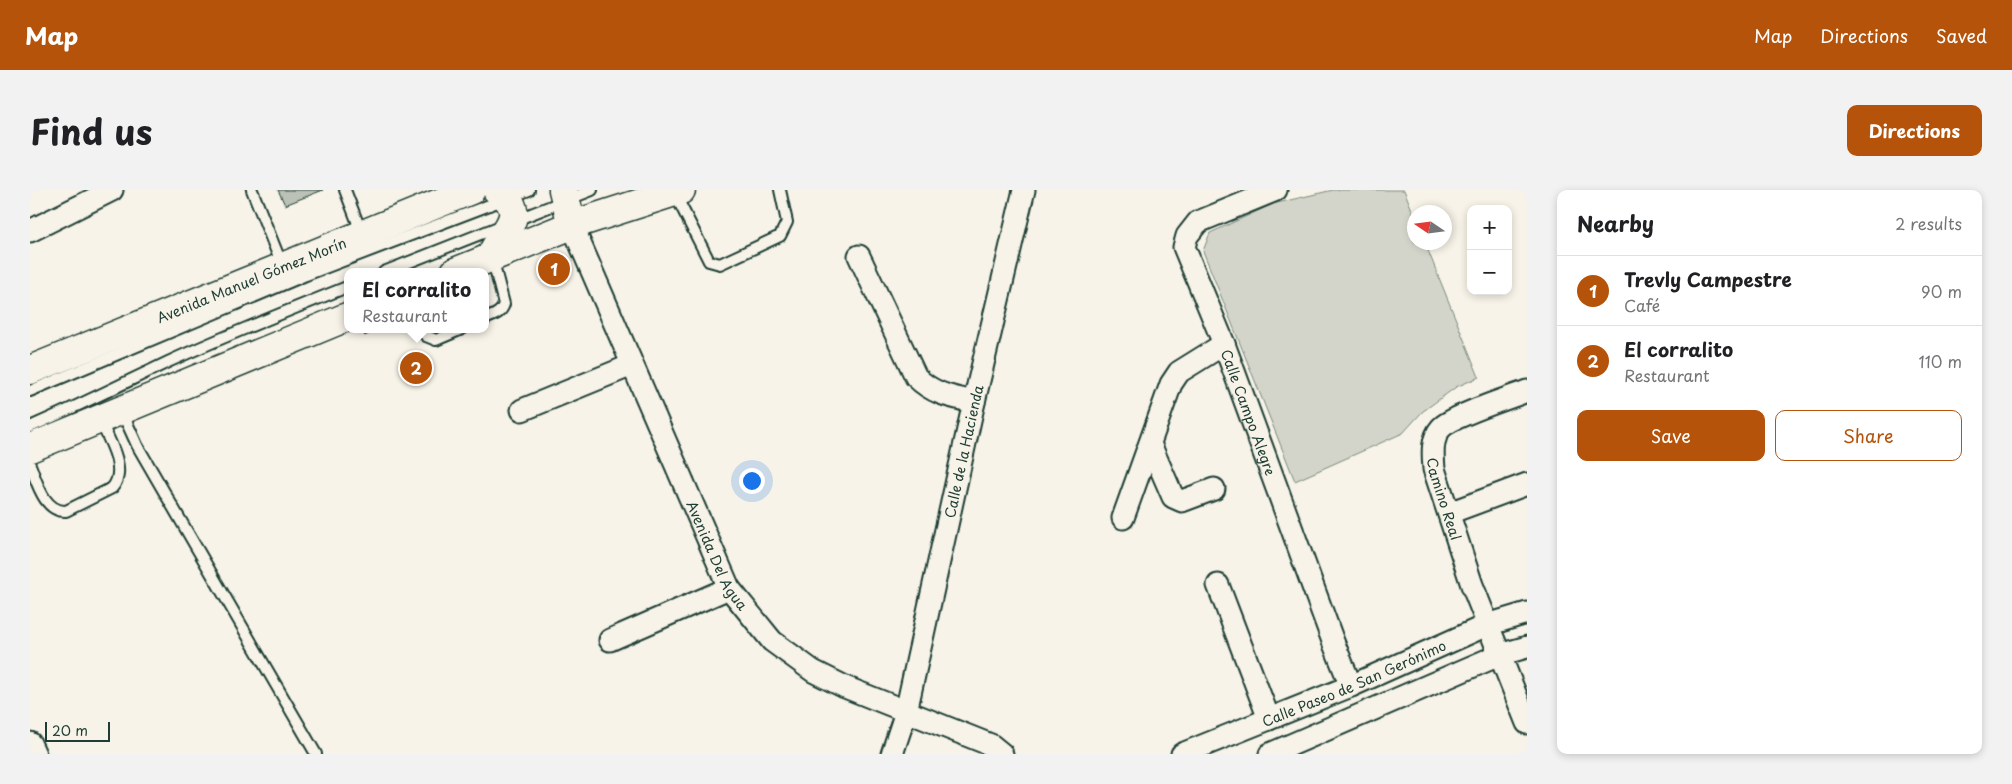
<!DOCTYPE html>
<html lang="en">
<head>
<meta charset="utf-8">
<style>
  :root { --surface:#fff; --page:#f2f2f2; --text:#202124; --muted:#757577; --line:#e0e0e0; --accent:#b45309 }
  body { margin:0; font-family:"Playpen Sans",sans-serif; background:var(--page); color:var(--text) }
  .controls { position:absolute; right:15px; top:15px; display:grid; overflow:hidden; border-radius:10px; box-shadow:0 2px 8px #0003 }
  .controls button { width:45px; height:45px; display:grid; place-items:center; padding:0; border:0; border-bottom:1px solid var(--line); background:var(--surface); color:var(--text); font:25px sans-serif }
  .compass { position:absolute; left:1377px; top:15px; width:45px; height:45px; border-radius:50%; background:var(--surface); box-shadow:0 2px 8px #0003; rotate:283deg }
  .scale { position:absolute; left:15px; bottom:12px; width:65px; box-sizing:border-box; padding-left:5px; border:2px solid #1f3d34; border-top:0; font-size:14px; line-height:18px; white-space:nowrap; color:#1f3d34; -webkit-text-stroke:4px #f7f3e8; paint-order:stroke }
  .you { position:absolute; left:721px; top:290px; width:18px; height:18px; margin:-12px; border:4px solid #fff; border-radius:50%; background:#1a73e8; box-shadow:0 0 0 8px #1a73e833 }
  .badge { display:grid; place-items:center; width:32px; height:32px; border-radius:50%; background:var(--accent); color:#fff; font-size:16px; font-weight:700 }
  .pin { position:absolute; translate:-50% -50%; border:2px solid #fff; box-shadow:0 1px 5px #0006 }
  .popup { position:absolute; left:314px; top:78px; width:145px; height:65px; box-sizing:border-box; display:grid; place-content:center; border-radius:10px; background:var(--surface); filter:drop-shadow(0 1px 4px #0005); font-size:16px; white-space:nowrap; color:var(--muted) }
  .popup b { font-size:19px; color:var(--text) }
  .popup::after { content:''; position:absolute; left:50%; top:100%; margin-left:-10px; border:10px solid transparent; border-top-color:var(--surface) }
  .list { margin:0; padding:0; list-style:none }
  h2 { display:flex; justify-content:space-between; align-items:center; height:65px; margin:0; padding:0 20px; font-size:21px }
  h2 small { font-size:16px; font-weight:400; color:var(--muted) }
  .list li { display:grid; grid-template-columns:32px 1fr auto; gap:15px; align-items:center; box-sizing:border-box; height:70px; padding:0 20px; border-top:1px solid var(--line) }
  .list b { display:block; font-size:19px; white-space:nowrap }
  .list p { margin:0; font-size:16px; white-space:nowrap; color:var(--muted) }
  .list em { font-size:16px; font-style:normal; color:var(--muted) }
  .actions { display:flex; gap:10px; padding:15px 20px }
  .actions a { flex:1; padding:11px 0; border:1px solid var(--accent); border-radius:10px; text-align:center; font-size:18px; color:var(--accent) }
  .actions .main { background:var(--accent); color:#fff }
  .map { position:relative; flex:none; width:1497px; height:564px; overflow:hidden; border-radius:10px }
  header { display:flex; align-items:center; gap:30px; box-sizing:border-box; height:70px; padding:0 25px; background:var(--accent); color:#fff }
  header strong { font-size:24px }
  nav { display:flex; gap:28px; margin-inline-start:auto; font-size:18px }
  .intro { display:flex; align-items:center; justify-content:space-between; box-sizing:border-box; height:120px; padding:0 30px }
  h1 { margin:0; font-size:35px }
  .button { padding:12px 22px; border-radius:10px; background:var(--accent); color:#fff; font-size:18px; font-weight:700 }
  main { display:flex; gap:30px; padding:0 30px }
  aside { flex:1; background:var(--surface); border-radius:10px; box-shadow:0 2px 8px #0003 }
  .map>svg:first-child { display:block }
  .green { fill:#d3d5ca; stroke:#79897f }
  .building { fill:#bbc1b6; stroke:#1f3d34 }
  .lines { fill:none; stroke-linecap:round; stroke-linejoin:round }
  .service-casing { stroke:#1f3d34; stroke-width:14 }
  .minor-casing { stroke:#1f3d34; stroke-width:25 }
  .primary-casing { stroke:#1f3d34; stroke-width:31 }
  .path { stroke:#1f3d34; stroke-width:3; stroke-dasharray:5 4; stroke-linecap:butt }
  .service { stroke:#f7f3e8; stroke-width:10 }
  .minor { stroke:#f7f3e8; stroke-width:21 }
  .primary { stroke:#f7f3e8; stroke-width:28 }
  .labels { text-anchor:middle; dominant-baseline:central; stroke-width:5; stroke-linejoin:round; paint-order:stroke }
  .street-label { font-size:14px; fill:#1f3d34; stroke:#f7f3e8 }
</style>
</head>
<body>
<header>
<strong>Map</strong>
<nav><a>Map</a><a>Directions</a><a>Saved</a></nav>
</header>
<div class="intro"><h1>Find us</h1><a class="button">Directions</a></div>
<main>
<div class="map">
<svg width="1497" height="564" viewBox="0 0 1497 564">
  <rect width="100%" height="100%" fill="#f7f3e8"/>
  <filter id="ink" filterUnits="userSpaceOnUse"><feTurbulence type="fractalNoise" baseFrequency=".02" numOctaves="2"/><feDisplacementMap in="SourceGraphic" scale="10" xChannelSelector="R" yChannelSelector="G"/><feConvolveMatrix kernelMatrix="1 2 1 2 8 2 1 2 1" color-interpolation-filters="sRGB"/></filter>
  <g filter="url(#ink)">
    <path class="green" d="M1303,0H1374L1384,25V52L1395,53L1449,187L1426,197L1392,222L1373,243L1265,291L1173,61L1180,43L1243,14Z"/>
    <path class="building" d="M248,0H293L255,15Z"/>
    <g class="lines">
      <defs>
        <path id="service" d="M222,0L252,75
          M315,0L332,44
          M645,4L679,71L690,74L750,46L757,32L750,0
          M354,82L562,0
          M455,129C463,125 471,124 474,114L462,68
          M390,139L396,146L406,150L432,139
          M0,201L276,85L499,0
          M92,222L107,255L286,564
          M0,237C47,217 92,194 138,172C197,145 257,121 317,97
          M0,275C7,292 14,322 36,321L82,298C98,281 79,249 70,231"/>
        <g id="minor">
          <path id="s1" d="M1246,0L1168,32L1157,46L1154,57L1194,154L1304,454L1321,496"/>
          <path id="s2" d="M542,35L699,398L742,451L783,481L815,497L961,555L972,564"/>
          <path d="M0,41L82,0"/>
          <path d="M829,66L886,187C903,204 921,207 944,212"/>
          <path id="s3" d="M1497,201C1479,208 1422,226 1411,238C1401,249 1403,266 1404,279L1442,395L1497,533"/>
          <path d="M492,220L602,175"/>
          <path d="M1120,254L1143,307L1152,311L1184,299"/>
          <path d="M1419,323L1497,294"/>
          <path d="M1093,328L1141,194L1149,182L1194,154"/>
          <path d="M1188,395L1239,529"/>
          <path d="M580,450L699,398"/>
          <path d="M0,553L5,564"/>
          <path id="s4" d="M862,564L876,522L944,212L994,0"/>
          <path id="s5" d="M1152,564L1321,496L1457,435L1497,423"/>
          <path d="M1240,564L1469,465L1497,457"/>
        </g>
        <g id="primary">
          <path d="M533,0L542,35"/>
          <path d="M461,66C471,41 502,24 467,0"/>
          <path d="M425,82L542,35L651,0"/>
          <path id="s6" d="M0,180L441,0"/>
          <path d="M0,258L317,127"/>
        </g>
      </defs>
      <use href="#service" class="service-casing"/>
      <use href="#minor" class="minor-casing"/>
      <use href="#primary" class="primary-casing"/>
      <path class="path" d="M334,145L347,139"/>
      <use href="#service" class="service"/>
      <use href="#minor" class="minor"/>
      <use href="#primary" class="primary"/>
    </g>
  </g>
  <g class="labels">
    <g class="street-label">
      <text stroke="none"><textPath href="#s6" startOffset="239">Avenida Manuel Gómez Morín</textPath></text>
      <text stroke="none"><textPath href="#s1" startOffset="291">Calle Campo Alegre</textPath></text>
      <text stroke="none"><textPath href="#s4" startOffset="311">Calle de la Hacienda</textPath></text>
      <text stroke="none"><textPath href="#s3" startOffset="168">Camino Real</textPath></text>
      <text stroke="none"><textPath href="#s2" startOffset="361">Avenida Del Agua</textPath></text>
      <text stroke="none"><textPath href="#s5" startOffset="186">Calle Paseo de San Gerónimo</textPath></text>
    </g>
  </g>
</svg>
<div class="controls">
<button>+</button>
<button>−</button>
</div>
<svg class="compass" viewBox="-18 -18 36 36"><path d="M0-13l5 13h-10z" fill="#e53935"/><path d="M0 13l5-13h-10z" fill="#757577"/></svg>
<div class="scale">20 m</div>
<div class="you"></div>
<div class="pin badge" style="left:524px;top:79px">1</div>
<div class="pin badge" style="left:386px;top:178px">2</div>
<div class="popup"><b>El corralito</b>Restaurant</div>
</div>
<aside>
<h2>Nearby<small>2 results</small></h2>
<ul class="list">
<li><span class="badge">1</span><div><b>Trevly Campestre</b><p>Café</p></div><em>90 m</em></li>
<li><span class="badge">2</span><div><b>El corralito</b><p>Restaurant</p></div><em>110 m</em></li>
</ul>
<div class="actions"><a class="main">Save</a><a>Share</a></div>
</aside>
</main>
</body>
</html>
